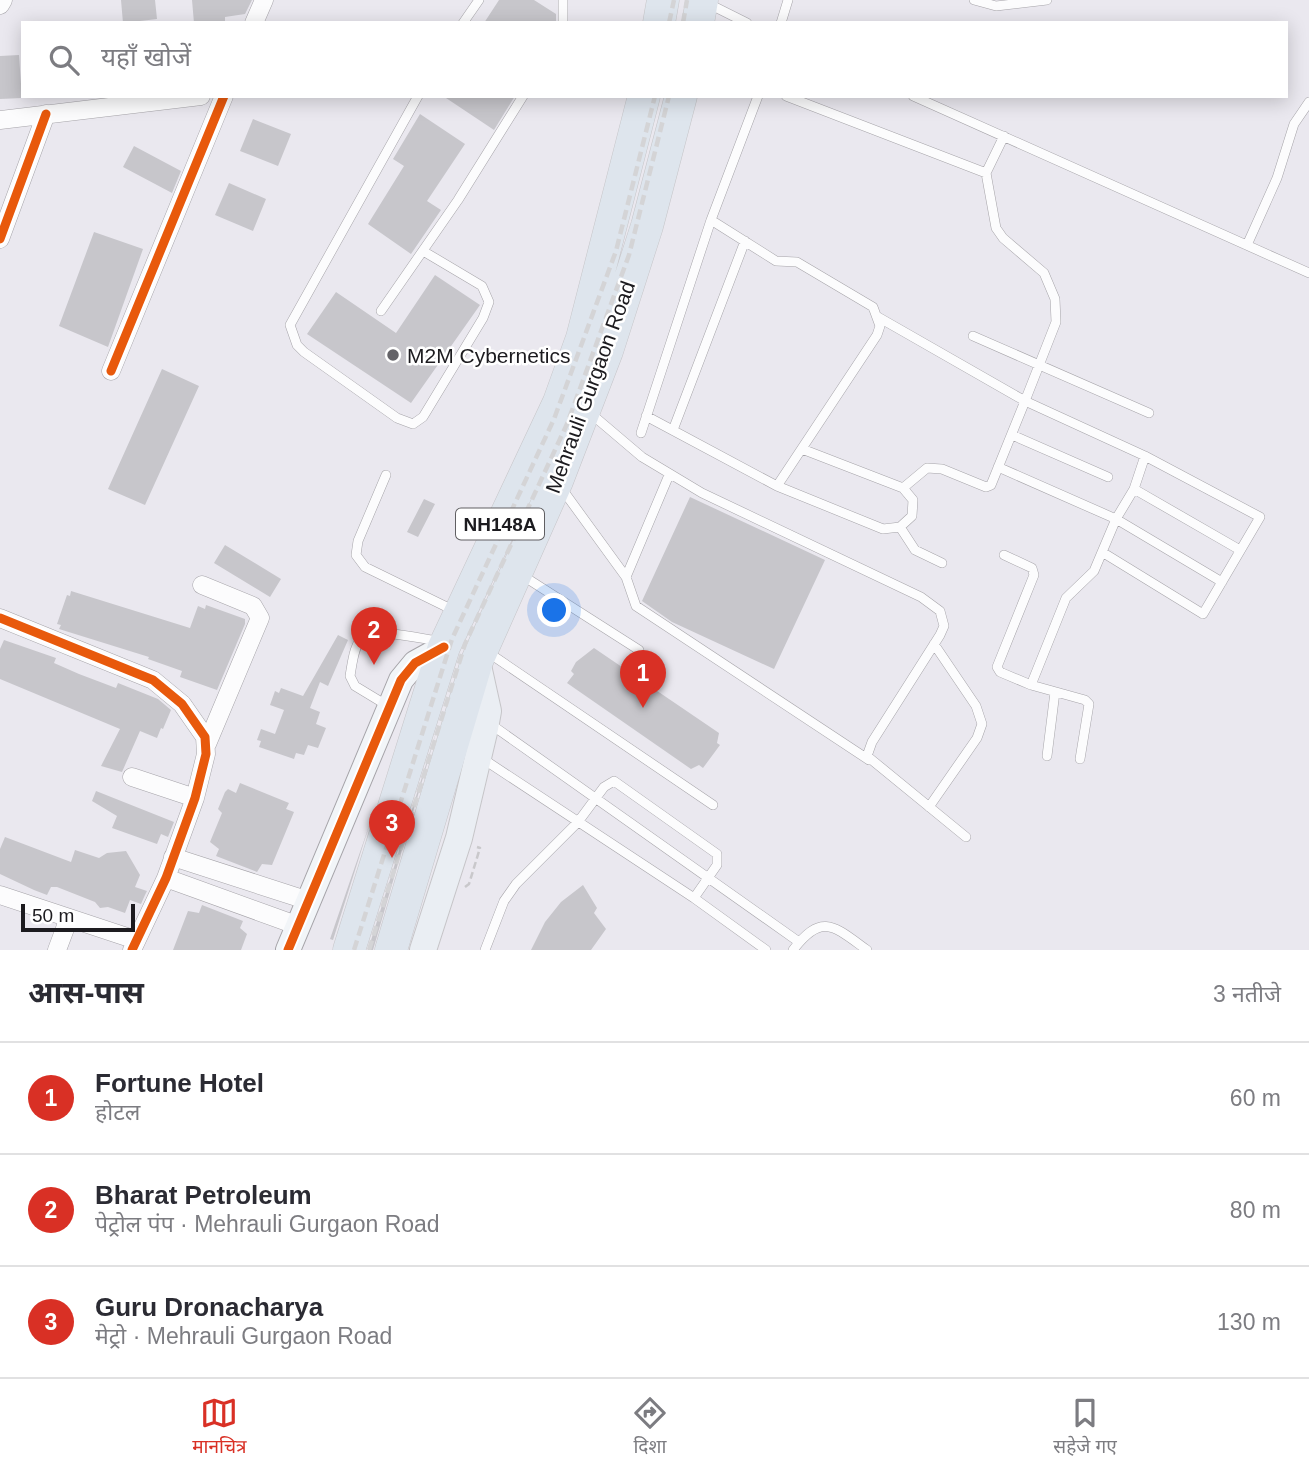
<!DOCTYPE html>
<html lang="hi">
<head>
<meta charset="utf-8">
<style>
  :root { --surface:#fff; --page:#f7f7f7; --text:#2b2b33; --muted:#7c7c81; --line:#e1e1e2; --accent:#d93025 }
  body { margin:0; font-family:Helvetica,"Noto Sans Devanagari",sans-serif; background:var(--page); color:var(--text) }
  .scale { position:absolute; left:21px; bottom:18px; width:114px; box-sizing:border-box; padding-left:7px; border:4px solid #1c1b1f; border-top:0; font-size:19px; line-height:24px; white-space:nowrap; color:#1c1b1f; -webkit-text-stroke:5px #fff; paint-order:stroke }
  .you { position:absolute; left:555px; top:611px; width:24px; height:24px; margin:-18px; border:5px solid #fff; border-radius:50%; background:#1a73e8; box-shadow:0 0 0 10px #1a73e833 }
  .badge { display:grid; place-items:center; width:46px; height:46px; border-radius:50%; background:var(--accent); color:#fff; font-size:23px; font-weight:700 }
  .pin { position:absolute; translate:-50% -58px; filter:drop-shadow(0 2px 4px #0008) }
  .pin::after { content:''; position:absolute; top:37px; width:24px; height:21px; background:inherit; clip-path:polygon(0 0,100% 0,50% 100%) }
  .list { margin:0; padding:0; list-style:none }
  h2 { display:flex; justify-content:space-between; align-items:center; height:91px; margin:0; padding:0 28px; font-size:30px }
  h2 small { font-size:23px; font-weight:400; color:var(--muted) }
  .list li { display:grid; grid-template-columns:46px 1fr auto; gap:21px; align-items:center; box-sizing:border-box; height:112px; padding:0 28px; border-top:2px solid var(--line) }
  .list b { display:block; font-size:26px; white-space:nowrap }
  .list p { margin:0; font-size:23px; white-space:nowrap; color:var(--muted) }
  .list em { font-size:23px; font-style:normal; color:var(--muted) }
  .icon { flex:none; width:38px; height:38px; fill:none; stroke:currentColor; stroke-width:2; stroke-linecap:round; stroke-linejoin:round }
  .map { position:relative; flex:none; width:1309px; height:950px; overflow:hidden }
  .search { position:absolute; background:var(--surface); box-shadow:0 4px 18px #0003; left:21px; right:21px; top:21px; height:77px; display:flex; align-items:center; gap:18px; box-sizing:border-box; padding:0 24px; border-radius:0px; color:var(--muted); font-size:26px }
  .sheet { height:427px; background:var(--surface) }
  nav { display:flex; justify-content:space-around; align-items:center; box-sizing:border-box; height:98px; border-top:2px solid var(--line); background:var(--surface); font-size:19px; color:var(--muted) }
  nav a { display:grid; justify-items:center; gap:4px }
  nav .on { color:var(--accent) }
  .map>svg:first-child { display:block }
  .building { fill:#c7c6cb }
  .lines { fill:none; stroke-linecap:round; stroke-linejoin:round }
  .lane-casing { stroke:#a6a4a9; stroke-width:10 }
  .street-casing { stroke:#a6a4a9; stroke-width:19 }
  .secondary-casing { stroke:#a6a4a9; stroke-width:26 }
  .primary-casing { stroke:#c6c5c8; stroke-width:28 }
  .highway-casing { stroke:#c6c5c8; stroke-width:33 }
  .path { stroke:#c9c8cb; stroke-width:2.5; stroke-dasharray:7 3.5; stroke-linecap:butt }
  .lane { stroke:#fcfcfd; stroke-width:9 }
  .street { stroke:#fcfcfd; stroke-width:18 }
  .secondary { stroke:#f2f5f8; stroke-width:24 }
  .primary { stroke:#eaeef3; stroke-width:26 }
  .highway { stroke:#dee5ed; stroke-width:32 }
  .rail { stroke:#d4d4d6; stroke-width:4.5; stroke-dasharray:10 5; stroke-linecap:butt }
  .cycleway-casing { stroke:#fff; stroke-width:13 }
  .cycleway { stroke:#e8590c; stroke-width:9 }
  .poi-dot { fill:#646368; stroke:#fff; stroke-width:2.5 }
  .labels { text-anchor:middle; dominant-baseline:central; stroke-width:5; stroke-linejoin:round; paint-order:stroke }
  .shield { fill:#fff; stroke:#605f62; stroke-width:2 }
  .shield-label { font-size:19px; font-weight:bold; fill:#1c1b1f }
  .poi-label { font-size:21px; fill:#1c1b1f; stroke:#fff; text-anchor:start }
  .street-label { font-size:21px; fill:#1c1b1f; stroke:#fff }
</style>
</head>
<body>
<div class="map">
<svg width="1309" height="950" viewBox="0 0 1309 950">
  <rect width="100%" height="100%" fill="#eae8ef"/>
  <path class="building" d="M121,0H155L157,19L123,23Z
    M192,0H252L245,14L225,17V21L205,23H194Z
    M499,0H534L556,14V23H484Z
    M19,55L22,98L0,99V56Z
    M443,96H515L494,130Z
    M420,114L465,144L427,201L441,210L411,254L368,224L404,166L393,159Z
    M253,119L291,134L278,166L240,151Z
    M134,146L181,171L172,193L123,167Z
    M229,183L266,199L253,231L215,215Z
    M94,232L143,249L108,347L59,326Z
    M435,275L480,305L411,403L307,334L336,292L396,333Z
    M162,369L199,386L145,505L108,489Z
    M690,497L825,560L774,669L672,622L642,601Z
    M424,499L435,504L418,537L407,532Z
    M225,545L281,579L270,597L214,563Z
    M71,591L190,628L198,606L205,609L206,605L245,619V624L217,690L180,677L182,671L148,659L149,657L59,629L61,625L57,624L67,595L70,596Z
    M338,635L348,640L328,686L320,682L310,708L320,712L316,724L326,728L318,748L308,745L304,755L296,753L294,759L259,747L261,741L257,740L261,729L275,734L284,710L270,705L275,691L279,693L281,688L303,696Z
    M4,640L56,658L54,663L79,674L116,688L118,683L158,699L171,710L163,729L161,728L157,738L140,731L122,772L101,766L120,729L0,679V649Z
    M594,648L719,733L717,743L720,745L703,768L699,765L691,769L567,683L574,674L571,671L576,662Z
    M438,726L373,950H368Z
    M240,783L289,803L286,809L294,812L272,865L262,864L257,872L216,856L219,849L210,842L222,813L218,809L225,792L228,789L236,793Z
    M96,791L174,822L168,837L161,834L157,844L112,828L117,816L92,801Z
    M370,823L333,940L330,939Z
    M5,837L71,862L75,850L99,858L107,853L126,851L140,875L135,887L147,891L145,895L141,904L130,900L125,913L108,907L100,908L95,902L57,887H51L47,895L34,890L0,874V849Z
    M583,885L597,908L594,913L606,929L591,950H531L545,922L561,902Z
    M202,905L243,921L240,928L247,934L241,950H173L188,911L199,913Z"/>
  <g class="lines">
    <defs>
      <path id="lane" d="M563,0V23
        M974,0L996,6L1047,0
        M707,3L747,23
        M463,23L479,0
        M781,23L788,0
        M418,96L290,325L297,345L304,352L397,418L413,424L423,417L483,318L489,302L482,286L423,251
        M786,96L986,173
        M913,96L1309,273
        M1004,136L986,173L996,228L1003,238L1044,273L1055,299L1056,322L1025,401L1145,456L1260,517L1203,614L1102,552
        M711,220L776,261L797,262L873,307L880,326L877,335L777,486
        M1247,245L1277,178L1294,124L1309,102
        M381,311L458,200L523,96
        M878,317L1025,401L991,485L986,487L942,469L927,468L903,488
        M973,336L1149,413
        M589,412L642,457L702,493L921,597L940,611L944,626L940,635L872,742L867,756L966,837
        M646,416L777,486L883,529L900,527L912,516L913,500L903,488L802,449
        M673,430L745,241
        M641,433L711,220L758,96
        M1012,435L1108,477
        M998,467L1116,519L1222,582
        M386,475L358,541L356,555L365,567L455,611
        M562,489L626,577L636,606L869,760
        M1134,489L1240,550
        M900,527L915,550L942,563
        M1004,555L1032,568L1034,575L997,667L1000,672L1031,685L1066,598L1094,571L1116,519L1134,489L1145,456
        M520,574L639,650
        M626,577L669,475
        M486,651L713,805
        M1031,685L1085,700L1089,704L1080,759
        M388,706L355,686L350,676C352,665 354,640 366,635C382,629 422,639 439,641
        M489,723L799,942
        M1047,756L1055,692
        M480,757L694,898L766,950
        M929,807L977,738L982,724L976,706L934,644
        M485,950L504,901L516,884L578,822L604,787L614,781L717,854V865L694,898
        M793,950C822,912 834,926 867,950"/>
      <path id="street" d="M0,5L3,0
        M254,23L264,0
        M0,120L201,96
        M0,239L46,114
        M111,371L224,96
        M202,585L253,606L260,618L207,744
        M0,618L153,680L182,704L205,737L206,754L195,798L166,878L132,950
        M132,777L195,798
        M173,857L306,900
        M166,878L296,925
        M0,895L136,940
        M57,950L69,918"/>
      <path id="secondary" d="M288,950L401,680L415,663L444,647"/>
      <path id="primary" d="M423,950L459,838L485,728L488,711L477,661"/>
      <path id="highway" d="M659,23L663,0
        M698,23L702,0
        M349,950L444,647L559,402L582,338L644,96
        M391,950L477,661L557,481L607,351L647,226L681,96"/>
    </defs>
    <use href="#lane" class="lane-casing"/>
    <use href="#street" class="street-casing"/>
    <use href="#secondary" class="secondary-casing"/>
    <use href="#primary" class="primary-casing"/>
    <use href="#highway" class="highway-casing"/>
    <path class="path" d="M465,887L469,884L480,848L477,847"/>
    <use href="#lane" class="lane"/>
    <use href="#street" class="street"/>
    <use href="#secondary" class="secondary"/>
    <use href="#primary" class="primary"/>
    <use href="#highway" class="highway"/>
    <path class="rail" d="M669,23L674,0
      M683,23L687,0
      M354,950L452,639L554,419L616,251L655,96
      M369,950L465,644L567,424L629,255L669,96"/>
    <defs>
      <path id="cycleway" d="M0,239L46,114
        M111,371L224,96
        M0,618L153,680L182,704L205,737L206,754L195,798L166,878L132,950
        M288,950L401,680L415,663L444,647"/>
    </defs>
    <use href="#cycleway" class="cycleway-casing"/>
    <use href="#cycleway" class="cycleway"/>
  </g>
  <circle class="poi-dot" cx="393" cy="355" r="7"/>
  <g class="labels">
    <rect class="shield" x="456" y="508.5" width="88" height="31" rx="5"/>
    <g class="shield-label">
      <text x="500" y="524">NH148A</text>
    </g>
    <g class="poi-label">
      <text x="407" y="355">M2M Cybernetics</text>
    </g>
    <g class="street-label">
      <text transform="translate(590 387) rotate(-70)">Mehrauli Gurgaon Road</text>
    </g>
  </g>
</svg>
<div class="scale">50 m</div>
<div class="you"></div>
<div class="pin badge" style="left:643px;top:708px">1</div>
<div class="pin badge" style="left:374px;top:665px">2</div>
<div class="pin badge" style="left:392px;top:858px">3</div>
<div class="search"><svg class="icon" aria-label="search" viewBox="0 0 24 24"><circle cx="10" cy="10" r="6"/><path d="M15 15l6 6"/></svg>यहाँ खोजें</div>
</div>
<section class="sheet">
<h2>आस-पास<small>3 नतीजे</small></h2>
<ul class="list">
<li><span class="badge">1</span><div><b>Fortune Hotel</b><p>होटल</p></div><em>60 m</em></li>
<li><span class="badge">2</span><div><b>Bharat Petroleum</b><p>पेट्रोल पंप · Mehrauli Gurgaon Road</p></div><em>80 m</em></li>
<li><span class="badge">3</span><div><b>Guru Dronacharya</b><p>मेट्रो · Mehrauli Gurgaon Road</p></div><em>130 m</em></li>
</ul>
</section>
<nav>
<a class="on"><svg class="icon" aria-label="map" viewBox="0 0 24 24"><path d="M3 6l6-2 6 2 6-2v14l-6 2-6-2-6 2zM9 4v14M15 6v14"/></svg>मानचित्र</a>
<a><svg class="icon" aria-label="directions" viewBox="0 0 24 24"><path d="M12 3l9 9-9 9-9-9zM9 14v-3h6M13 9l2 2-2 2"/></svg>दिशा</a>
<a><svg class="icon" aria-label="saved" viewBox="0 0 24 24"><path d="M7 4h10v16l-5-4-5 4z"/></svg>सहेजे गए</a>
</nav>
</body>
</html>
